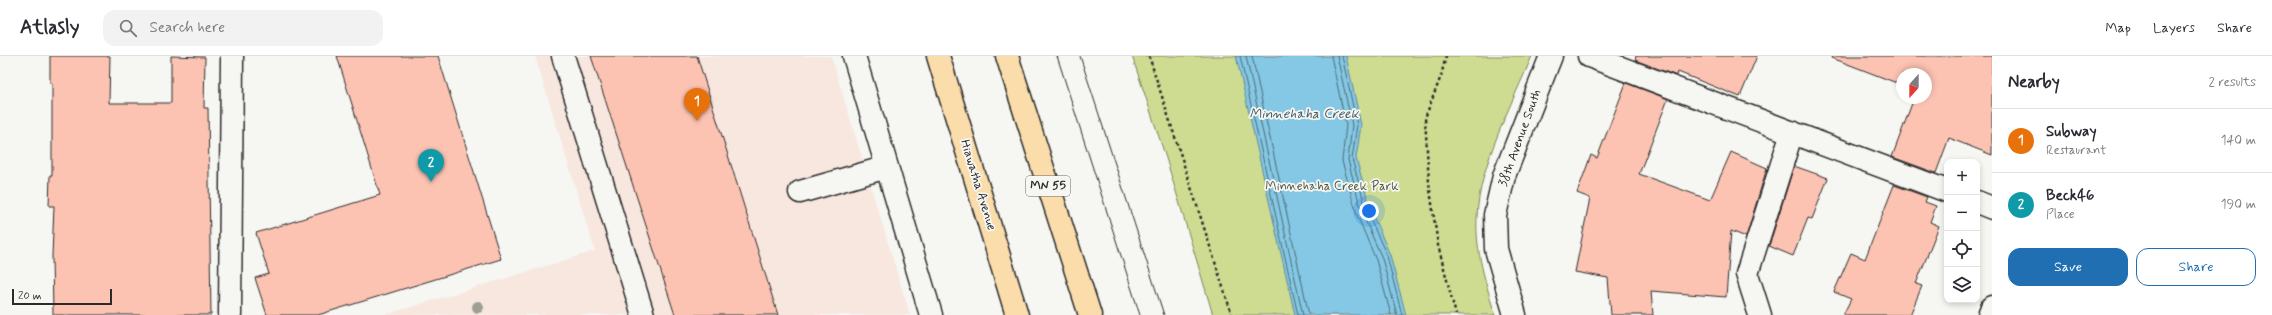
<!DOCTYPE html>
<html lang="en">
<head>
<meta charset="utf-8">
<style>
  :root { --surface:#fff; --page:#f2f2f3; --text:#2b2b33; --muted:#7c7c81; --line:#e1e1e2; --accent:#1f6fb2 }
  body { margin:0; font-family:Mynerve,sans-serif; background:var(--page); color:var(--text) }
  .controls { position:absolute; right:12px; bottom:12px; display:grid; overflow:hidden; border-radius:8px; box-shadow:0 2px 6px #0003 }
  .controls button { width:36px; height:36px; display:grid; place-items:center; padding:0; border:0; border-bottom:1px solid var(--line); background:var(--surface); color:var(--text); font:20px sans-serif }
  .compass { position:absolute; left:1896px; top:12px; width:36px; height:36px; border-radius:50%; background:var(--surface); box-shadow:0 2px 6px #0003; rotate:201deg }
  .scale { position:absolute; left:12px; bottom:10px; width:100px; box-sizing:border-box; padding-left:4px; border:2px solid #2b2b2b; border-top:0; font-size:11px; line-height:14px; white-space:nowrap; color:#2b2b2b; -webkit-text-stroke:3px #f6f6f2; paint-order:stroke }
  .you { position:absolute; left:1369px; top:155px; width:14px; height:14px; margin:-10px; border:3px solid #fff; border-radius:50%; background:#1a73e8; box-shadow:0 0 0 6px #1a73e833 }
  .badge { display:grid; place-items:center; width:26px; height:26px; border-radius:50%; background:var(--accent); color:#fff; font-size:13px; font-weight:700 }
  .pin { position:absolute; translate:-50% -33px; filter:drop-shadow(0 1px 2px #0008) }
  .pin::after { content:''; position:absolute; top:21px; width:14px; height:12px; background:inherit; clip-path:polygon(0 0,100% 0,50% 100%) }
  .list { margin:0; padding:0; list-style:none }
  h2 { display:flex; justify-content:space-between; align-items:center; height:52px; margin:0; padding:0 16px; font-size:17px }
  h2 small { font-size:13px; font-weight:400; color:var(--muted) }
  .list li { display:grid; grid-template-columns:26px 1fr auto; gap:12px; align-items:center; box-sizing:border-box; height:64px; padding:0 16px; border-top:1px solid var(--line) }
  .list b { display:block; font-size:15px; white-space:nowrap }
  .list p { margin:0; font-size:13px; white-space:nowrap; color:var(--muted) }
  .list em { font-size:13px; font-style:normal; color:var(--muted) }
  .actions { display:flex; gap:8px; padding:12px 16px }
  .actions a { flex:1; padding:9px 0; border:1px solid var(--accent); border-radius:12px; text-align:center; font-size:14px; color:var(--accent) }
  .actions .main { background:var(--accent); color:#fff }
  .icon { flex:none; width:22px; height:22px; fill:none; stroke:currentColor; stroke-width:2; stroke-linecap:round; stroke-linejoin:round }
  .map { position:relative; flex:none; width:1992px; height:259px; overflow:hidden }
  header { display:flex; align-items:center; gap:24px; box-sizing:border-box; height:56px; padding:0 20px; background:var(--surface); border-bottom:1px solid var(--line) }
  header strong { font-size:19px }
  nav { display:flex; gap:22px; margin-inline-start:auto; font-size:14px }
  .search { width:280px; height:36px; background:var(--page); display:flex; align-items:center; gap:10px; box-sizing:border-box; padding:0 14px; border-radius:12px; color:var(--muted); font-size:15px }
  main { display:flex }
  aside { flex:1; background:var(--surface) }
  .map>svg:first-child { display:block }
  .built { fill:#f8e7df }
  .green { fill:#cddc90; stroke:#7c845e }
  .water { fill:#84c8e5; stroke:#60899b }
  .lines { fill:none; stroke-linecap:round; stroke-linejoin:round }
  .shore { stroke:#4f6a75; stroke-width:1 }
  .building { fill:#fcc3b2; stroke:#2b2b2b }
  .minor-casing { stroke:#2b2b2b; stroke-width:25 }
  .highway-casing { stroke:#2b2b2b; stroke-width:25 }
  .path { stroke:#2b2b2b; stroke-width:2.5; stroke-dasharray:3 3; stroke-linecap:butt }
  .minor { stroke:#f6f6f2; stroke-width:22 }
  .highway { stroke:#fbddab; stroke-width:22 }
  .tram { stroke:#2b2b2b; stroke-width:1 }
  .tree { fill:#9d9f92 }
  .labels { text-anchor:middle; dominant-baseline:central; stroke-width:3.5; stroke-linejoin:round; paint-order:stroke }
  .shield { fill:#f6f6f2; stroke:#686867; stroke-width:1 }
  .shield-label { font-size:12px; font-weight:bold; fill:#2b2b2b }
  .street-label { font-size:13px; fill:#2b2b2b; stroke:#f6f6f2 }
  .park-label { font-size:13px; fill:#545744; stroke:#f6f6f2 }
  .water-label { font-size:14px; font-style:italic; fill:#465a63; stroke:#f6f6f2 }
</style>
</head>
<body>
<header>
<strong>Atlasly</strong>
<div class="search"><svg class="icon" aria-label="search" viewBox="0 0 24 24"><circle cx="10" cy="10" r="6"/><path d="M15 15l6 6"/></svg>Search here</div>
<nav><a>Map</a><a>Layers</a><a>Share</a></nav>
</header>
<main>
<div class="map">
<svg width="1992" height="259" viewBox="0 0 1992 259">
  <rect width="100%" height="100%" fill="#f6f6f2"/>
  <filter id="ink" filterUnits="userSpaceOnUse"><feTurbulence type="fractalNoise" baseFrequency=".025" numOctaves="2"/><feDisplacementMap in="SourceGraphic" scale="8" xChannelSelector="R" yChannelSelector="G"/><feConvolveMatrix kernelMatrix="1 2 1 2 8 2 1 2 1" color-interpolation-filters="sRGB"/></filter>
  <g filter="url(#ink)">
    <path class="built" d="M535,0H831L910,259H385L595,195Z"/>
    <path class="green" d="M1132,0H1532C1512,48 1479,109 1477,161C1475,195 1486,227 1495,259H1213L1166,102Z"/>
    <path class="water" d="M1236,0H1346L1361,69L1356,102L1371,155L1390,199L1406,259H1295Z"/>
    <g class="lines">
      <path class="shore" d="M1240,0L1298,259
        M1246,0L1303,259
        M1252,0L1309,259
        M1331,0L1346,69L1342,105L1357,159L1376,204L1391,259
        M1337,0L1352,69L1348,104L1362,157L1382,202L1397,259
        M1342,0L1357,69L1352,103L1367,156L1387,200L1402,259"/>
    </g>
    <path class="building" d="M50,0H110L109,47H171V0L205,1L204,52H208L211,259H53L52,200L54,150H49L50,119H52V27H50Z
      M337,0H438L501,203L318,259H267L255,222L269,218L256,177L380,139Z
      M591,0H697L778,259H675Z
      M1636,0H1757L1740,41L1678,16L1677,20L1635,4Z
      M1833,0H1992V99L1949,82L1936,117L1892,101L1914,42H1926V18H1902V29L1832,2Z
      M1626,27L1668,43L1639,118L1710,144L1731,96L1767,112L1746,181L1731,175L1726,241L1651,235L1653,259H1611L1608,222L1575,216L1590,142L1577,137L1591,99L1597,102Z
      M1794,110L1828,122L1812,163L1808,162L1793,200L1769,190Z
      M1894,129L1927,141L1925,146L1936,150L1930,166L1939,170L1916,228L1922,230L1910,259H1843L1851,243L1834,236L1851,197L1865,203Z"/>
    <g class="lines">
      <defs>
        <path id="minor" d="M563,0L643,259
          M854,0L931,259
          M1589,0L1947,135
          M800,136L887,111
          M1977,146L1992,152
          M230,259L232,0
          M1515,259L1496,193L1495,159L1504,120L1551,0
          M1760,259L1747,218L1792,76
          M1989,259L1992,251"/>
        <path id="highway" d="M938,0L1017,259
          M1007,0L1090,259"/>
      </defs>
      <use href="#minor" class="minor-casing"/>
      <use href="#highway" class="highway-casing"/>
      <path class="path" d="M1149,0L1232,259
        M1446,0L1441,20L1425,62L1429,127L1438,189L1456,259"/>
      <use href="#minor" class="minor"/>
      <use href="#highway" class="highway"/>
      <path class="tram" d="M1057,0L1140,259
        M1080,0L1164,259"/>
    </g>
    <circle class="tree" cx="478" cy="251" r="6"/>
  </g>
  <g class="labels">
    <rect class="shield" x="1026" y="120" width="44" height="20" rx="3"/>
    <g class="shield-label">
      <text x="1048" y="130">MN 55</text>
    </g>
    <g class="street-label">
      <text transform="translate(1520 82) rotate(-70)">38th Avenue South</text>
      <text transform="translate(978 129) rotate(73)">Hiawatha Avenue</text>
    </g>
    <g class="park-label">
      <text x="1332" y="130">Minnehaha Creek Park</text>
    </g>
    <g class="water-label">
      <text x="1304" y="58">Minnehaha Creek</text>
    </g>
  </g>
</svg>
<div class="controls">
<button>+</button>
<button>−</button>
<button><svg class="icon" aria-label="locate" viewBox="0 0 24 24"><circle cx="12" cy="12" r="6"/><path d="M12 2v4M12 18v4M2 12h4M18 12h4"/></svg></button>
<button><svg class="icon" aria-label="layers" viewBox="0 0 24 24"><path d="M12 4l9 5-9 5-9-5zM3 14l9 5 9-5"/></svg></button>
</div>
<svg class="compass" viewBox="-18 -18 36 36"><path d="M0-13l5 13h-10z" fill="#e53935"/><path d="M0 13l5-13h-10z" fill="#7c7c81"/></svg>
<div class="scale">20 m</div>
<div class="you"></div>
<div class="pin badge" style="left:697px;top:65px;background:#e8710a">1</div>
<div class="pin badge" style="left:431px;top:126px;background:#0f9aa8">2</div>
</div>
<aside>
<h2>Nearby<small>2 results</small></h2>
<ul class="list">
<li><span class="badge" style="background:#e8710a">1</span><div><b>Subway</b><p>Restaurant</p></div><em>140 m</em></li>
<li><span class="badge" style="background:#0f9aa8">2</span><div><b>Beck46</b><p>Place</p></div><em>190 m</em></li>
</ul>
<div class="actions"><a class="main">Save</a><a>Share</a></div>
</aside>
</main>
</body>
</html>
